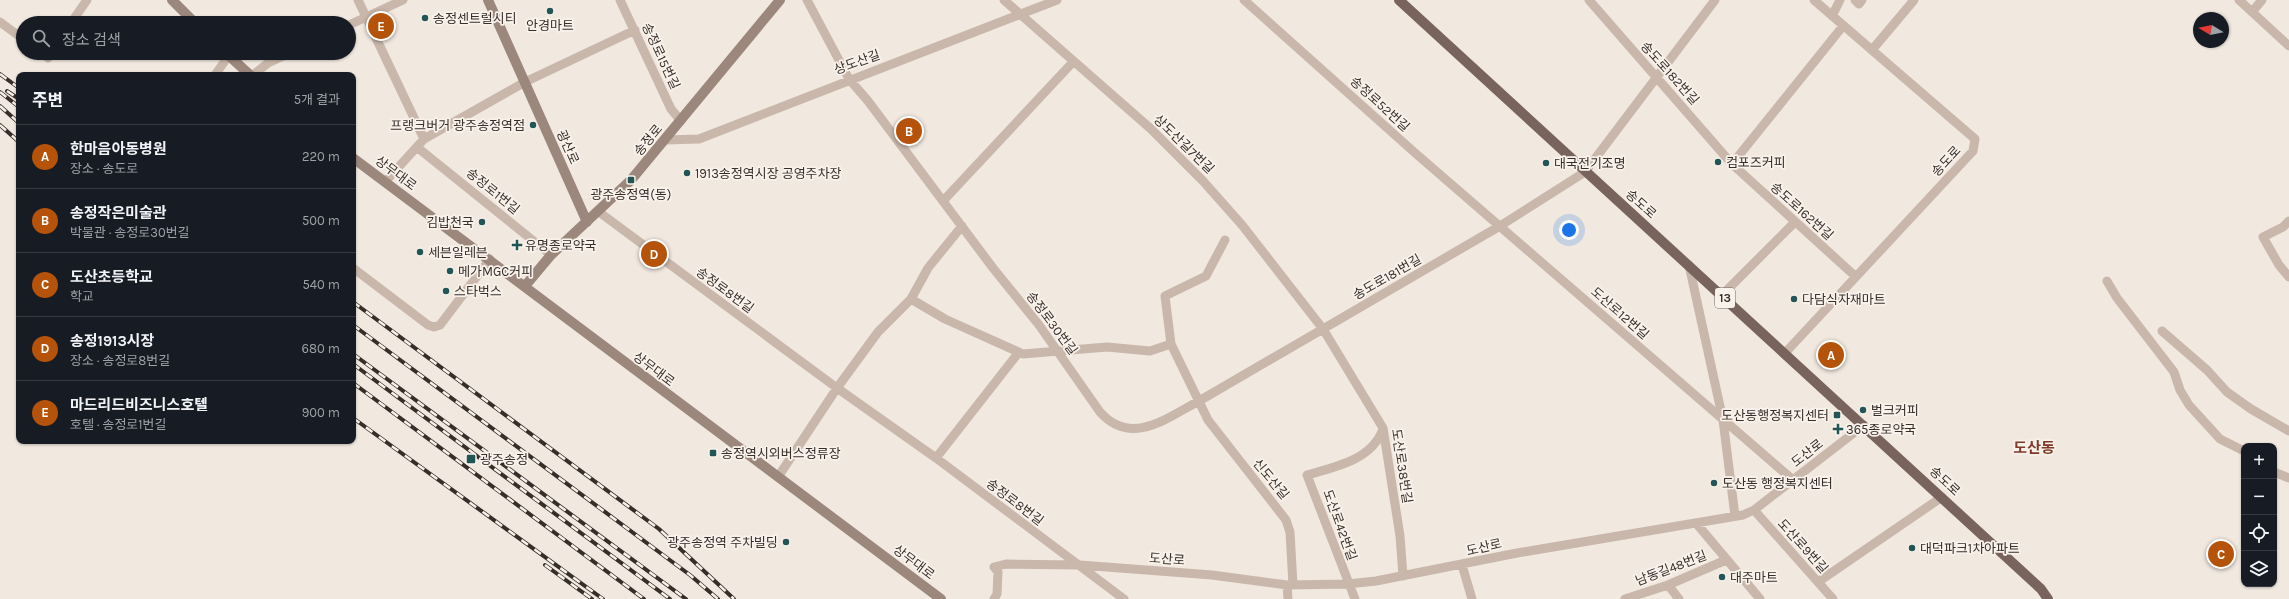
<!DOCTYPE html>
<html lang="ko">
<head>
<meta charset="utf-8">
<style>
  :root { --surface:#171b24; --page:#242831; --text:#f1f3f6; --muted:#9ea1a6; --line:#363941; --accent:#b45309 }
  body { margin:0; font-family:Karla,"Noto Sans KR",sans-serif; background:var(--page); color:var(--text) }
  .controls { position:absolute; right:12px; bottom:12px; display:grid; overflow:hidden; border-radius:8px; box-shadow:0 1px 3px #0004 }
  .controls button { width:36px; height:36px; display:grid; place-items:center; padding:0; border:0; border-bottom:1px solid var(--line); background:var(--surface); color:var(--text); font:20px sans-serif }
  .compass { position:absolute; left:2193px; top:12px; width:36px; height:36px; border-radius:50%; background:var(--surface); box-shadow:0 1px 3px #0004; rotate:280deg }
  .you { position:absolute; left:1569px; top:230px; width:14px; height:14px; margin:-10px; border:3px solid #fff; border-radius:50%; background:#1a73e8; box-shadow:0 0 0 6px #1a73e833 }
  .badge { display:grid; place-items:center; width:26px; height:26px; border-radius:50%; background:var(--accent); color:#fff; font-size:13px; font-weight:700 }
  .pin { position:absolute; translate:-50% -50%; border:2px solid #fff; box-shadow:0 1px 4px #0006 }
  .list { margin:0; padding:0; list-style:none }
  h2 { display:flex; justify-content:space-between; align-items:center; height:52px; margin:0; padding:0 16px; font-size:17px }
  h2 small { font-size:13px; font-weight:400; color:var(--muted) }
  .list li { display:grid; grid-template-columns:26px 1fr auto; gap:12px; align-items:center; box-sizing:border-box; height:64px; padding:0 16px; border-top:1px solid var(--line) }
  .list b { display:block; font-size:15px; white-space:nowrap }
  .list p { margin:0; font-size:13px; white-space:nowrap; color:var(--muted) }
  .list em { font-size:13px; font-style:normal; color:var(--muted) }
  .icon { flex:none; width:22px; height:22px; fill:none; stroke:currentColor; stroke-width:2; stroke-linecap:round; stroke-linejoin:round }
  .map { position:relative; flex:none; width:2289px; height:599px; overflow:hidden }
  .search { position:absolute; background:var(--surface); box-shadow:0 1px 3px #0004; left:16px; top:16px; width:340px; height:44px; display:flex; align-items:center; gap:10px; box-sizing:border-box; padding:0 14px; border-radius:22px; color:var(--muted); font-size:15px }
  .panel { position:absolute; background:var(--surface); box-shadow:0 1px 3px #0004; left:16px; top:72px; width:340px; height:372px; border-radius:8px }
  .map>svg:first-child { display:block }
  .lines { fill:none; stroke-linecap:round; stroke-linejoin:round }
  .street { stroke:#c9b7ab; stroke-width:9 }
  .secondary { stroke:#9c877d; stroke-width:10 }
  .primary { stroke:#78645c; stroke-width:10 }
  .rail-casing { stroke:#372e2a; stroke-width:4 }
  .rail { stroke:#f9f2eb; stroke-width:2.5; stroke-dasharray:8; stroke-linecap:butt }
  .poi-dot { fill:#225556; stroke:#f9f2eb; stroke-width:1.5 }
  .labels { text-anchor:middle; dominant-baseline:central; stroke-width:3.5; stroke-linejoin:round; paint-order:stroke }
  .shield { fill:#f9f2eb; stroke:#716964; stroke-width:1 }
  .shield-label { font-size:12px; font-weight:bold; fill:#372e2a }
  .poi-label { font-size:13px; fill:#372e2a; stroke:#f9f2eb; text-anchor:start }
  .street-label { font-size:13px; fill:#372e2a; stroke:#f9f2eb }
  .quarter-label { font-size:15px; font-weight:bold; fill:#813928; stroke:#f9f2eb }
</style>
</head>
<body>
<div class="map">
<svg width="2289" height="599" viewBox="0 0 2289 599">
  <rect width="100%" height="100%" fill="#f1e8df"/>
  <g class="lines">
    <path class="street" d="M358,0L424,139
      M620,0L671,109L681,121
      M807,0L849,79L868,101L993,268L1039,325L1100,412C1131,447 1167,418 1199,401L1500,226L1585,172L1715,0
      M1004,0L1151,129L1203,181L1242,225L1323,329L1383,428L1400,536L1403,576
      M1244,0L1414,152L1793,480
      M1589,0L1732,164L1855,276
      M1855,0L1859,4L1862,0
      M2239,0L2289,46
      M2252,12L2262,0
      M1832,16L1840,0
      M0,22L23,39
      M71,23L87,0
      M349,25L403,0
      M1872,50L1914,0
      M42,53L48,58L51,53
      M215,75L229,55
      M253,75L268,63L290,53
      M665,140L699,139L1057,0
      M418,148L551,255
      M1732,164L1843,26
      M385,182L424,139L525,82L635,30
      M943,201L1073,62
      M599,212L837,388L878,332L911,299L945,319L1023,354L1107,347L1150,351L1171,344
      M2289,221L2283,227L2263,237L2279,265L2289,277
      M1225,240L1206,276L1165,296L1171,344L1208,420L1286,520L1290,532L1293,585
      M1689,265L1723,420L1735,516
      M353,268L428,325L434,327L440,325L490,259
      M2107,281L2117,298L2174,372L2180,390L2189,405L2220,439L2244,451
      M1722,295L1795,222
      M911,299L928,268L962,226
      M2162,331L2207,370L2227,392L2251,409L2289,431
      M1785,353L1973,151L1975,139L1814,0
      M936,458L1019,352
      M2274,472L2289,478
      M778,477L837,388L936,458L1124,599
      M1754,510L1833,599
      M1696,523L1760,599
      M1462,565L1472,599
      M1818,582L1942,497
      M1287,585L1288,599
      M1668,585L1679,599
      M994,599L997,594L998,572L994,567L1006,564L1080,565L1212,575L1287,585L1348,584L1376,581L1517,553L1743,515L1754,510L1864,425
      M1355,599L1307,475C1335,467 1372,460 1383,429
      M1625,599L1668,585L1726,560"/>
    <path class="secondary" d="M172,0L195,23
      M488,0L587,222
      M226,53L250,75
      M353,158L941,599
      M525,286L551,255L631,180L780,0"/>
    <path class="primary" d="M1399,0L2041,589L2048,599"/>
    <defs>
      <path id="rail" d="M0,74L19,88
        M7,91L19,99
        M0,92L19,107
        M0,106L19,123
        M0,125L19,142
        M353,302L659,529L734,599
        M353,325L690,575L718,599
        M353,354L686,599
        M353,364L670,599
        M353,383L644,599
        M353,418L603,599
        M545,565L592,599"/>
    </defs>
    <use href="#rail" class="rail-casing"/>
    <use href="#rail" class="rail"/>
  </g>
  <g class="poi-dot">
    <circle cx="550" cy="11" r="4"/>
    <circle cx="425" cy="18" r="4"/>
    <circle cx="533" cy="125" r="4"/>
    <circle cx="1718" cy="162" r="4"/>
    <circle cx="1546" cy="163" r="4"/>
    <circle cx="687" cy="173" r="4"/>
    <rect x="627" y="176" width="8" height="8" rx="2"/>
    <circle cx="482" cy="222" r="4"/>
    <path d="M515 239h4v4h4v4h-4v4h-4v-4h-4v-4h4z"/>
    <circle cx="420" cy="252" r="4"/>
    <circle cx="450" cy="271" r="4"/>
    <circle cx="446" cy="291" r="4"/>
    <circle cx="1794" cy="299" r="4"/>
    <circle cx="1863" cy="410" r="4"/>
    <rect x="1833" y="411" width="8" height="8" rx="2"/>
    <path d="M1836 423h4v4h4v4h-4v4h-4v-4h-4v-4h4z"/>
    <rect x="709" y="449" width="8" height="8" rx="2"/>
    <rect x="466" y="454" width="10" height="10" rx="2"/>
    <circle cx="1714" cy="483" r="4"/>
    <circle cx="786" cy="542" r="4"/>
    <circle cx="1912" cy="548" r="4"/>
    <circle cx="1722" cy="577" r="4"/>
  </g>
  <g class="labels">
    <rect class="shield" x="1715" y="288" width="20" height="20" rx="3"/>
    <g class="shield-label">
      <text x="1725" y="298">13</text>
    </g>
    <g class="poi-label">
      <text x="433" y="18">송정센트럴시티</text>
      <text x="550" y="25" text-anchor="middle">안경마트</text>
      <text x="525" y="125" text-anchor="end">프랭크버거 광주송정역점</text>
      <text x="1726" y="162">컴포즈커피</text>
      <text x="1554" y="163">대국전기조명</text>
      <text x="695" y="173">1913송정역시장 공영주차장</text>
      <text x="631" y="194" text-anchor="middle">광주송정역(동)</text>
      <text x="474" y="222" text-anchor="end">김밥천국</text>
      <text x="525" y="245">유명종로약국</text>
      <text x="428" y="252">세븐일레븐</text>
      <text x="458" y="271">메가MGC커피</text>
      <text x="454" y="291">스타벅스</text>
      <text x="1802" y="299">다담식자재마트</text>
      <text x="1871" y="410">벌크커피</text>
      <text x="1829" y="415" text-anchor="end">도산동행정복지센터</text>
      <text x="1846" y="429">365종로약국</text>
      <text x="721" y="453">송정역시외버스정류장</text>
      <text x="480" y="459">광주송정</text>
      <text x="1722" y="483">도산동 행정복지센터</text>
      <text x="778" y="542" text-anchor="end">광주송정역 주차빌딩</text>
      <text x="1920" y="548">대덕파크1차아파트</text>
      <text x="1730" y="577">대주마트</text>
    </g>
    <g class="street-label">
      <text transform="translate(661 56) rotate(65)">송정로15번길</text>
      <text transform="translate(857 62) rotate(-20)">상도산길</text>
      <text transform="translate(1670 73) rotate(48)">송도로182번길</text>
      <text transform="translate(1380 104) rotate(42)">송정로52번길</text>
      <text transform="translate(648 140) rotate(-50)">송정로</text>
      <text transform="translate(1184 144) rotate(44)">상도산길7번길</text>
      <text transform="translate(568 147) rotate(66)">광산로</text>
      <text transform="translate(1946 161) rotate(-47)">송도로</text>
      <text transform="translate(396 173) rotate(37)">상무대로</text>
      <text transform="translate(493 191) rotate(39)">송정로1번길</text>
      <text transform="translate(1641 204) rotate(42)">송도로</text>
      <text transform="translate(1802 211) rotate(42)">송도로162번길</text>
      <text transform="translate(1387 277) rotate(-30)">송도로181번길</text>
      <text transform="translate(725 290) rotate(36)">송정로8번길</text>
      <text transform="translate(1620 313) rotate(41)">도산로12번길</text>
      <text transform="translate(1052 323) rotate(53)">송정로30번길</text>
      <text transform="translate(654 369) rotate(37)">상무대로</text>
      <text transform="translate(1807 453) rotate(-38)">도산로</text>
      <text transform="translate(1402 466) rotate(81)">도산로38번길</text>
      <text transform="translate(1271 479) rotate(50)">신도산길</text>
      <text transform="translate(1945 481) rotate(43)">송도로</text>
      <text transform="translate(1015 502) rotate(37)">송정로8번길</text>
      <text transform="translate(1340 525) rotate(70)">도산로42번길</text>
      <text transform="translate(1803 546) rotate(48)">도산로9번길</text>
      <text transform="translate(1484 547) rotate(-13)">도산로</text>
      <text transform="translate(1167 559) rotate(4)">도산로</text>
      <text transform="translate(914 562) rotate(37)">상무대로</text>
      <text transform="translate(1671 568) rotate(-21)">남동길48번길</text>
    </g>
    <g class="quarter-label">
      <text x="2034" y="448">도산동</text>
    </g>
  </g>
</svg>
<div class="controls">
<button>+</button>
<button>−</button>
<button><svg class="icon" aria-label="locate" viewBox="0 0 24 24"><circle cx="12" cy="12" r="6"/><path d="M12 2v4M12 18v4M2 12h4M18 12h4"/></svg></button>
<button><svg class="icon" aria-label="layers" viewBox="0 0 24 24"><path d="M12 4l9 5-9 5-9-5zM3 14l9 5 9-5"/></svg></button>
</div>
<svg class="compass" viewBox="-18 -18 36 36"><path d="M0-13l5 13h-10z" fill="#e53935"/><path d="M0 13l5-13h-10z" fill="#9ea1a6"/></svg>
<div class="you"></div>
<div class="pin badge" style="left:1831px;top:355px">A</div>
<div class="pin badge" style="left:909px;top:131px">B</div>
<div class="pin badge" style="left:2221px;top:554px">C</div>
<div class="pin badge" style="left:654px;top:254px">D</div>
<div class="pin badge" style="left:381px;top:26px">E</div>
<div class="search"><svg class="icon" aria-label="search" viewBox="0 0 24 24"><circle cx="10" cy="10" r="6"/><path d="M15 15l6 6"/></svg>장소 검색</div>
<section class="panel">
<h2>주변<small>5개 결과</small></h2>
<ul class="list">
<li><span class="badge">A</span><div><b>한마음아동병원</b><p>장소 · 송도로</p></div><em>220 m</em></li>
<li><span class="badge">B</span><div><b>송정작은미술관</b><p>박물관 · 송정로30번길</p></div><em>500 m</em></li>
<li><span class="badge">C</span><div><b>도산초등학교</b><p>학교</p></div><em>540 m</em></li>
<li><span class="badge">D</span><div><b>송정1913시장</b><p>장소 · 송정로8번길</p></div><em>680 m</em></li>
<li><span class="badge">E</span><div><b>마드리드비즈니스호텔</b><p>호텔 · 송정로1번길</p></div><em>900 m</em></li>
</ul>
</section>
</div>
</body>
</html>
